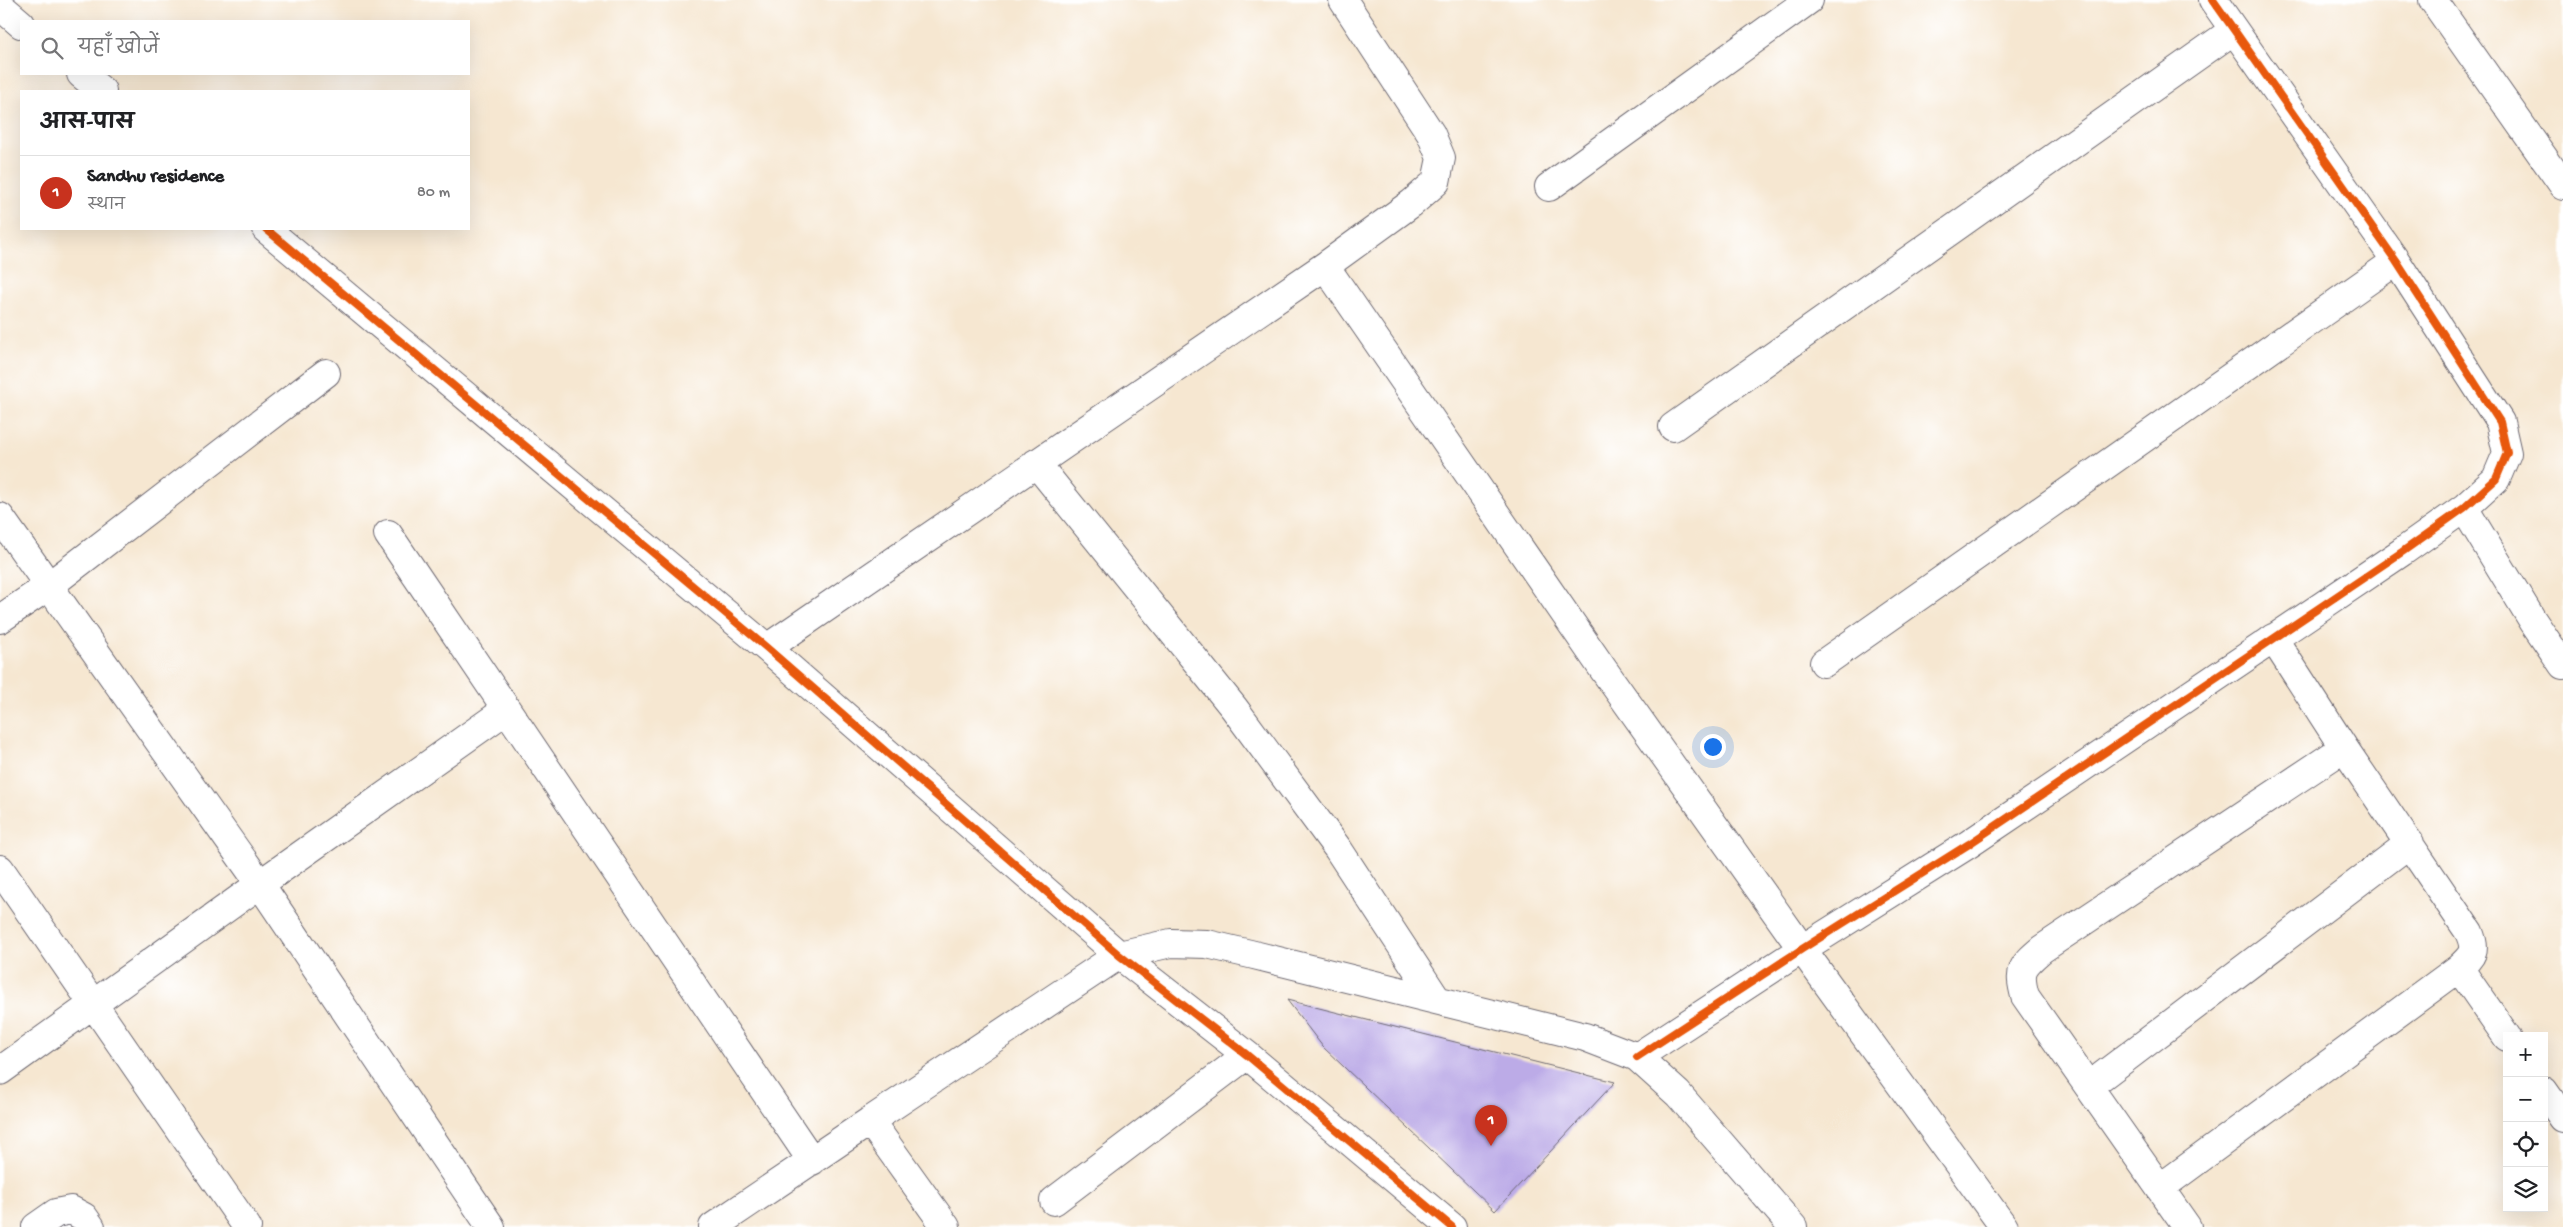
<!DOCTYPE html>
<html lang="hi">
<head>
<meta charset="utf-8">
<style>
  :root { --surface:#fff; --page:#f6f6f6; --text:#202124; --muted:#757577; --line:#e0e0e0; --accent:#c8321e }
  body { margin:0; font-family:"Gochi Hand","Playpen Sans Deva",sans-serif; background:var(--page); color:var(--text) }
  .controls { position:absolute; right:15px; bottom:15px; display:grid; overflow:hidden; border-radius:0px; box-shadow:0 5px 20px #0002 }
  .controls button { width:45px; height:45px; display:grid; place-items:center; padding:0; border:0; border-bottom:1px solid var(--line); background:var(--surface); color:var(--text); font:25px sans-serif }
  .you { position:absolute; left:1712px; top:746px; width:18px; height:18px; margin:-12px; border:4px solid #fff; border-radius:50%; background:#1a73e8; box-shadow:0 0 0 8px #1a73e833 }
  .badge { display:grid; place-items:center; width:32px; height:32px; border-radius:50%; background:var(--accent); color:#fff; font-size:16px; font-weight:700 }
  .pin { position:absolute; translate:-50% -41px; filter:drop-shadow(0 1px 2px #0008) }
  .pin::after { content:''; position:absolute; top:26px; width:18px; height:15px; background:inherit; clip-path:polygon(0 0,100% 0,50% 100%) }
  .list { margin:0; padding:0; list-style:none }
  h2 { display:flex; justify-content:space-between; align-items:center; height:65px; margin:0; padding:0 20px; font-size:21px }
  h2 small { font-size:16px; font-weight:400; color:var(--muted) }
  .list li { display:grid; grid-template-columns:32px 1fr auto; gap:15px; align-items:center; box-sizing:border-box; height:75px; padding:0 20px; border-top:1px solid var(--line) }
  .list b { display:block; font-size:19px; white-space:nowrap }
  .list p { margin:0; font-size:16px; white-space:nowrap; color:var(--muted) }
  .list em { font-size:16px; font-style:normal; color:var(--muted) }
  .icon { flex:none; width:28px; height:28px; fill:none; stroke:currentColor; stroke-width:2; stroke-linecap:round; stroke-linejoin:round }
  .map { position:relative; flex:none; width:2563px; height:1227px; overflow:hidden }
  .search { position:absolute; background:var(--surface); box-shadow:0 5px 20px #0002; left:20px; top:20px; width:450px; height:55px; display:flex; align-items:center; gap:12px; box-sizing:border-box; padding:0 18px; border-radius:0px; color:var(--muted); font-size:19px }
  .panel { position:absolute; background:var(--surface); box-shadow:0 5px 20px #0002; left:20px; top:90px; width:450px; height:140px; border-radius:0px }
  .map>svg:first-child { display:block }
  .building { fill:#bcabe7 }
  .lines { fill:none; stroke-linecap:round; stroke-linejoin:round }
  .street-casing { stroke:#6c6770; stroke-width:30 }
  .street { stroke:#fff; stroke-width:28 }
  .cycleway-casing { stroke:#fff; stroke-width:11 }
  .cycleway { stroke:#e8590c; stroke-width:8 }
</style>
</head>
<body>
<div class="map">
<svg width="2563" height="1227" viewBox="0 0 2563 1227">
  <rect width="100%" height="100%" fill="#fff"/>
  <filter id="ink" filterUnits="userSpaceOnUse"><feTurbulence type="fractalNoise" baseFrequency=".02" numOctaves="2"/><feDisplacementMap in="SourceGraphic" scale="10" xChannelSelector="R" yChannelSelector="G"/><feConvolveMatrix kernelMatrix="1 2 1 2 8 2 1 2 1" color-interpolation-filters="sRGB"/></filter>
  <filter id="wash" filterUnits="userSpaceOnUse"><feTurbulence type="fractalNoise" baseFrequency=".0096" numOctaves="4" result="noise"/><feDisplacementMap in="SourceGraphic" scale="20" xChannelSelector="R" yChannelSelector="G"/><feGaussianBlur stdDeviation="1.12" result="paint"/><feColorMatrix in="noise" values="0 0 0 0 0 0 0 0 0 0 0 0 0 0 0 0 0 1.4 0 .05"/><feComposite in="paint" operator="in"/></filter>
  <g filter="url(#wash)">
    <rect width="100%" height="100%" fill="#f6e7d1"/>
    <g id="blocks">
      <path class="building" d="M1287,1000L1615,1082L1495,1211L1323,1047Z"/>
    </g>
  </g>
  <g filter="url(#ink)">
    <use href="#blocks" fill-opacity="0" stroke="#6c6770" stroke-width="1"/>
    <g class="lines">
      <defs>
        <path id="street" d="M2433,0L2563,185
          M0,6L21,24
          M81,74L102,91
          M1549,187L1809,0
          M266,229L767,648L1119,955L1247,1055L1452,1227
          M1325,266L1603,669L1802,949L2004,1227
          M1673,427L2234,30
          M1036,463L1234,708L1338,849L1437,1000
          M2464,508L2533,621L2563,665
          M0,517L260,884L491,1227
          M388,534L812,1161
          M0,619L50,585L326,373
          M767,648L1325,266L1412,203L1436,182L1441,158L1431,134L1343,0
          M1824,663L2396,261
          M0,869L247,1227
          M2459,968L2507,1037
          M1637,1057L1802,949L1969,844L2402,552L2464,508L2496,479L2507,453L2500,422L2396,261L2213,0
          M0,1071L260,884L506,710
          M2089,1086L2410,843
          M2544,1091L2563,1118
          M2160,1188L2459,968C2473,955 2477,951 2469,932L2344,748L2273,638
          M1054,1201L1247,1055
          M36,1227L56,1213L71,1210L84,1217L91,1227
          M713,1227L870,1121
          M946,1227L870,1121L1119,955L1171,943L1207,944L1250,954L1585,1037L1637,1057L1678,1094L1793,1227
          M2187,1227L2025,996C2018,970 2022,966 2042,949L2344,748"/>
      </defs>
      <use href="#street" class="street-casing"/>
      <use href="#street" class="street"/>
      <defs>
        <path id="cycleway" d="M266,229L767,648L1119,955L1247,1055L1452,1227
          M1637,1057L1802,949L1969,844L2402,552L2464,508L2496,479L2507,453L2500,422L2396,261L2213,0"/>
      </defs>
      <use href="#cycleway" class="cycleway-casing"/>
      <use href="#cycleway" class="cycleway"/>
    </g>
  </g>
</svg>
<div class="controls">
<button>+</button>
<button>−</button>
<button><svg class="icon" aria-label="locate" viewBox="0 0 24 24"><circle cx="12" cy="12" r="6"/><path d="M12 2v4M12 18v4M2 12h4M18 12h4"/></svg></button>
<button><svg class="icon" aria-label="layers" viewBox="0 0 24 24"><path d="M12 4l9 5-9 5-9-5zM3 14l9 5 9-5"/></svg></button>
</div>
<div class="you"></div>
<div class="pin badge" style="left:1491px;top:1146px">1</div>
<div class="search"><svg class="icon" aria-label="search" viewBox="0 0 24 24"><circle cx="10" cy="10" r="6"/><path d="M15 15l6 6"/></svg>यहाँ खोजें</div>
<section class="panel">
<h2>आस-पास<small></small></h2>
<ul class="list">
<li><span class="badge">1</span><div><b>Sandhu residence</b><p>स्थान</p></div><em>80 m</em></li>
</ul>
</section>
</div>
</body>
</html>
